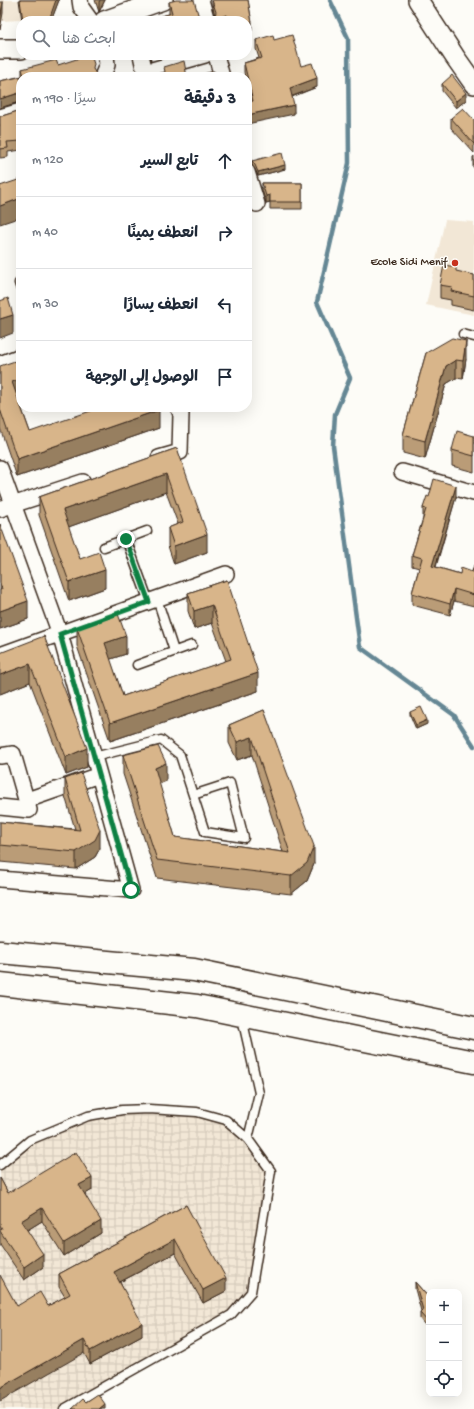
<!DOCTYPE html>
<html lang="ar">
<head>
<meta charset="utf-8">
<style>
  :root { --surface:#fff; --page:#f6f6f7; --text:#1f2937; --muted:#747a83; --line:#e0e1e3 }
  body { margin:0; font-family:"Gochi Hand","Playpen Sans Arabic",sans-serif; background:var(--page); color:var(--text); direction:rtl }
  .controls { position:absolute; right:12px; bottom:12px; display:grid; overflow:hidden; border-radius:8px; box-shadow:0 4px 16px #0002 }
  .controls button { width:36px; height:36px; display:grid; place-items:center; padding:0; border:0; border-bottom:1px solid var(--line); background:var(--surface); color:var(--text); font:20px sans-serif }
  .stop { position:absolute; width:12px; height:12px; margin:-9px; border:3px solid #0b8043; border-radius:50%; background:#fff }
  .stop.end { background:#0b8043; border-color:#fff; box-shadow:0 1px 4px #0008 }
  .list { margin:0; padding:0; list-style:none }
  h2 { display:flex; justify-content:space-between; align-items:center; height:52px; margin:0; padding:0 16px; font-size:17px }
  h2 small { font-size:13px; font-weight:400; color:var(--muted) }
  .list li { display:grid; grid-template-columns:26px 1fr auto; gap:12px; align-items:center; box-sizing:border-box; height:72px; padding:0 16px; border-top:1px solid var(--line) }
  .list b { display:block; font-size:15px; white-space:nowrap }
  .list em { font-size:13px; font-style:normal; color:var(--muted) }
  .icon { flex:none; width:22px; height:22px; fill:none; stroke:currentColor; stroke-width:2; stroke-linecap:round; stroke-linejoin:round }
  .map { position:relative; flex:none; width:474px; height:1409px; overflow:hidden; direction:ltr }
  .search { position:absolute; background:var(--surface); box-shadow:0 4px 16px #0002; left:16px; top:16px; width:236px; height:44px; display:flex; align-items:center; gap:10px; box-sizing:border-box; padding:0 14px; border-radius:16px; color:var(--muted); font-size:15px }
  .panel { position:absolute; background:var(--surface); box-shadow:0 4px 16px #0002; left:16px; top:72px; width:236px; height:340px; border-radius:16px; direction:rtl }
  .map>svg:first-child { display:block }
  .built { fill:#f2e7d6 }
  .industrial { fill:url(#industrial-grid) }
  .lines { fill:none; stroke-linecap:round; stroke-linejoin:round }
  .stream { stroke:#658794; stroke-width:4.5 }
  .service-casing { stroke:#3b2a1e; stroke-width:11 }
  .minor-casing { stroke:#3b2a1e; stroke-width:18 }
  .tertiary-casing { stroke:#3b2a1e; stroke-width:22 }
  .motorway-casing { stroke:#3b2a1e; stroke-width:25 }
  .service { stroke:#fdfcf7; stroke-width:8 }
  .minor { stroke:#fdfcf7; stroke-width:15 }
  .tertiary { stroke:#fdfcf7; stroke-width:19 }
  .motorway { stroke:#fdfcf7; stroke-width:22 }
  .wall { fill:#ba9c77; stroke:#3b2a1e }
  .shaded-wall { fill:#977f61; stroke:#3b2a1e }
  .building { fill:#d8b58a; stroke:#3b2a1e }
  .route { stroke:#0b8043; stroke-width:5 }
  .poi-dot { fill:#c8321e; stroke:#fdfcf7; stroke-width:1.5 }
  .labels { text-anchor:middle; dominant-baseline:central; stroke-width:3; stroke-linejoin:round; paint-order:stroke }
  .poi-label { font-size:12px; fill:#3b2a1e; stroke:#fdfcf7; text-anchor:end }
</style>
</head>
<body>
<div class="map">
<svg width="474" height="1409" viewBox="0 0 474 1409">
  <defs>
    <pattern id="industrial-grid" width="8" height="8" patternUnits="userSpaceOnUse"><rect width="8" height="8" fill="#f2e7d6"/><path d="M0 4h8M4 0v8" fill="none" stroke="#d0c6b7"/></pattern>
  </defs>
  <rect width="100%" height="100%" fill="#fdfcf7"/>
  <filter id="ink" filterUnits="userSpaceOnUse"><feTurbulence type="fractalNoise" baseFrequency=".025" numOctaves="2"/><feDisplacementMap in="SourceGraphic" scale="8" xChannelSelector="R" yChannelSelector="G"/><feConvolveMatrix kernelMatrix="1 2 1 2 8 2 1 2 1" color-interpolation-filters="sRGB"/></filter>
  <g filter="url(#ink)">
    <path class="built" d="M0,0H59L51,21H22L21,20L2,21L0,30Z
      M445,220L474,222V315L426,305Z"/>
    <path class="industrial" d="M149,1109L226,1120L248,1139L271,1171L251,1292L231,1315L64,1409H0V1159L30,1140L88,1116Z"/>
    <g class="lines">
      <path class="stream" d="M330,0L348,38L349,163L317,302L350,378L335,414L333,446L360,647L454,715L474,746"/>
      <defs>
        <path id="service" d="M21,283H19L21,289
          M463,334L474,337
          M126,539L149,602
          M104,547L147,531
          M157,599L174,651
          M137,665L192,645
          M94,757L161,740L180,755L205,832L244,838L230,783L193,795
          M242,1018L259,1093L248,1139
          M0,1165L30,1140L88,1116L122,1110L149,1109L197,1112L226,1120L248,1139L271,1171L251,1292L231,1315L64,1409"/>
        <path id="minor" d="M80,0L81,7L91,21
          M201,0L207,21
          M141,55L146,77
          M216,55L222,77
          M145,72L205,55
          M102,77L107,65L106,55
          M0,117L21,111
          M247,172L257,204
          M0,364L21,356
          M159,458L180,452L181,414L178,407
          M0,468L60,634L131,890L0,879
          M402,472L474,493
          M0,509L83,482
          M0,655L226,574
          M0,756L13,754L29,810L0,807
          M27,800L99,775"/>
        <path id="tertiary" d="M418,0L455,57L474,84
          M104,21L163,0
          M0,49H21"/>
        <path id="motorway" d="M0,952L194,970L474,1028
          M0,984L197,1006L474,1062"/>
      </defs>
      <use href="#service" class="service-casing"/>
      <use href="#minor" class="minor-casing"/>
      <use href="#tertiary" class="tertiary-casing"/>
      <use href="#motorway" class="motorway-casing"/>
      <use href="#service" class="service"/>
      <use href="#minor" class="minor"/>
      <use href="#tertiary" class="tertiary"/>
      <use href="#motorway" class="motorway"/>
    </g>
    <path class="wall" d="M19,0H59L51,21H22Z
      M95,0H105L99,12Z
      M212,0H248L252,23V31L247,32V21H214L215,16L212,4Z
      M169,2L198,14L200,18L204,21H151V19L169,14Z
      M256,40H274L301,66L317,87L292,97L294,114L251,101L247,85V77H245L244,72V63L259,58L256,49Z
      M58,65L94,70L21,77V102H19L0,108V81L22,76V69Z
      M442,84L466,100L456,108L442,91Z
      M21,110V150L8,152V157L0,158V116H2Z
      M451,118L474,120V153L451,128Z
      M247,153L251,157V164H247Z
      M474,156V168L473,167V157Z
      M252,161L285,169L258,176L255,169L252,165Z
      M262,183H302V209H270V202L266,203L262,190Z
      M456,272L474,275V310L451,305V300L440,298V285Z
      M426,353L466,359L463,379L456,378L446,384L425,459L403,453V435Z
      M0,366L18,398L30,432L159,428L17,477L0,428Z
      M474,436V472L452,466V450Z
      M177,448L207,552L174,564L168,546V528L178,524L166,492L68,527L80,559L105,588L69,601L39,515V497Z
      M429,497H456L436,567L460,574L472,572L474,565V606L454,601L450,615L412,605V593L419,568L412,566V555L423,518V508Z
      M0,524L28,619L0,629Z
      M227,580L258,691L110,741L77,646V628L126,654L110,659L123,696L226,661L212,623L194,629L188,611V593Z
      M44,636L87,767L66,775L30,682L0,694Z
      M264,710L314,864L307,881L291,894L157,878L123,774V755L166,781L159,784L175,837L283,852L252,755L237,760L229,743V725Z
      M410,712L427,724L416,729L410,715Z
      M65,779L100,848L95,857L76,869L0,862V822L75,829L65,796Z
      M0,1178L8,1193L92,1190L85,1194L101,1233L64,1256L42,1221L27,1230L43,1267L24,1280L0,1244Z
      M186,1205L226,1291L203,1303L175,1253L120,1282L142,1336L90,1364L84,1353L17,1306H48L65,1297L59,1287V1274Z
      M415,1282L429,1298V1330L420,1319V1313L421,1311L415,1289Z"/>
    <path class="shaded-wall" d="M56,0H59L51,21H45Z
      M100,0H105L99,12V2Z
      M3,2V13L0,30V19Z
      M227,15V21H214V19Z
      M159,55H172L159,59Z
      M317,78V87L290,97V88Z
      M19,93V102L0,108V99Z
      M466,93V100L456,108V101Z
      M294,105V114L247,124V115Z
      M19,129H21V138H19Z
      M285,165V169L258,176V172Z
      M270,195V202L266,203V196Z
      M21,198V217L0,224V206Z
      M247,198H248V207H247Z
      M13,315V333L0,338V319Z
      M466,341V359L463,379V361Z
      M456,360V378L446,384L425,459V441L446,366Z
      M21,379V397L12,400V382Z
      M159,410V428L17,477V459Z
      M166,474V492L63,529V510Z
      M456,486V497L432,578V566Z
      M207,534V552L174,564V546Z
      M105,570V588L69,601V582Z
      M454,589V601L450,615V604Z
      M28,601V619L0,629V611Z
      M212,605V623L194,629V611Z
      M126,636V654L105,661V643Z
      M30,664V682L0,694V675Z
      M258,673V691L110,741V723Z
      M427,720V724L416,729V725Z
      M252,737V755L237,760V742Z
      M87,748V767L66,775V757Z
      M166,763V781L155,786V768Z
      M100,830V848L95,857L76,869V852Z
      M314,846V864L307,881L291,894V876Z
      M92,1178V1190L79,1198V1185Z
      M42,1208V1221L21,1234V1221Z
      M101,1221V1233L64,1256V1243Z
      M175,1239V1253L114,1285V1272Z
      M43,1254V1267L24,1280V1267Z
      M226,1278V1291L203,1303V1290Z
      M142,1323V1336L90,1364V1351Z
      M84,1340V1353L0,1401V1388Z
      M105,1404V1409H99Z"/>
    <path class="building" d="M20,0H56L50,17L45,21H23Z
      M176,0H194L198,14L200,18L204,20L202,21H151V19L172,13L169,2Z
      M212,0H248L252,23L247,24V21H229L227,15L214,19L216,12Z
      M0,2H3L0,19Z
      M273,35L274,40L292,35L301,66L312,63L317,78L290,88L294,105L247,115V102L253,101L244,63L262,58L256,40Z
      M89,55H91L94,64L93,69L98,77H21V93H19L0,99V81L24,76L22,69L56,60L58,65Z
      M184,61L187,77H145L165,72L164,67Z
      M214,71L216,74L222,77H192Z
      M134,72L135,77H120L119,75Z
      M452,75L466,93L456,101L442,84Z
      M463,108L474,120V144L451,118Z
      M21,110V129H19L21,141L7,142L8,148L0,149V116H2Z
      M249,152L251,157L247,156V153Z
      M282,153L285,165L258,172L255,165L252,161Z
      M21,179V198L0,206V186Z
      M262,183H302V202H270V195L266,196Z
      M444,265L456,267V271L474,275V296L451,291L452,287L440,285Z
      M8,298L13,315L0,319V301Z
      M452,338L466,341L463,361L456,360L446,366L425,441L403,435L426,353Z
      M21,359V379L12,382L30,432L102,407H158L159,410L17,459L0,409V366Z
      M457,431L474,436V456L452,450Z
      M177,448L207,534L174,546L168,528L183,522L166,474L63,510L80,559L99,552L105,570L69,582L39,497Z
      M434,479L456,486L432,566L460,574L461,568L472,572L474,565V595L454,589L450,604L412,593L422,558L412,555L426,509L423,508L427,496L429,497Z
      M0,524L28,601L0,611V590L2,589L0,583Z
      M227,580L258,673L110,723L77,628L118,614L126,636L105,643L123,696L231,659L212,605L194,611L188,593Z
      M44,636L87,748L66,757L30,664L0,675V653Z
      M421,707L427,720L416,725L410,712Z
      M264,710L314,846L307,863L291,876L157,860L123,755L158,746L166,763L155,768L175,837L290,853L252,737L237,742L229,725Z
      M81,773L100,830L95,840L76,852L0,845V822L80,830L65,779Z
      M76,1152L92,1178L79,1185L101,1221L64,1243L42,1208L21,1221L43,1254L24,1267L0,1231V1230L2,1229L0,1225V1178L8,1193Z
      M186,1205L226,1278L203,1290L175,1239L114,1272L142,1323L90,1351L84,1340L0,1388V1275L17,1306L40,1292L48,1306L70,1294L59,1274Z
      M415,1282L429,1298V1323L420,1313L423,1310Z
      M98,1394L105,1404L99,1409H72L83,1399L86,1402Z"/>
  </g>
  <g class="lines" filter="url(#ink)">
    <path class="route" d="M126,539L149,602L60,634L131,890"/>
  </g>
  <circle class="poi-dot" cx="455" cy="263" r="4"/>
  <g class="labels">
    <g class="poi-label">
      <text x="447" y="263">Ecole Sidi Menif</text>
    </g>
  </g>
</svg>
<div class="controls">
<button>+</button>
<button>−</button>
<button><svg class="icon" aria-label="locate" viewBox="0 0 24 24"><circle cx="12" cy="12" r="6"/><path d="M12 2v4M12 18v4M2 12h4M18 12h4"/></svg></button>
</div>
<div class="stop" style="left:131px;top:890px"></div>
<div class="stop end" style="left:126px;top:539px"></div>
<div class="search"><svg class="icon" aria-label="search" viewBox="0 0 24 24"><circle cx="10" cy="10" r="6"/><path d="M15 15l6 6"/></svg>ابحث هنا</div>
<section class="panel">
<h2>3 دقيقة<small>سيرًا · 190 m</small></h2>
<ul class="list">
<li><svg class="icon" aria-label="ahead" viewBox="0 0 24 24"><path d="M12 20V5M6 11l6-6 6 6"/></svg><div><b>تابع السير</b></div><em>120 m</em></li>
<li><svg class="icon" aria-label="right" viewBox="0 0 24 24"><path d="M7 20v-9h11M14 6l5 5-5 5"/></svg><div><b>انعطف يمينًا</b></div><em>40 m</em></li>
<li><svg class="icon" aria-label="left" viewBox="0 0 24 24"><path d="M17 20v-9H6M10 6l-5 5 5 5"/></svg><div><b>انعطف يسارًا</b></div><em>30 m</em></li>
<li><svg class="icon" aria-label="arrive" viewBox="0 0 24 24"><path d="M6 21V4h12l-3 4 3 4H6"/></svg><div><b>الوصول إلى الوجهة</b></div></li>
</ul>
</section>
</div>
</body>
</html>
